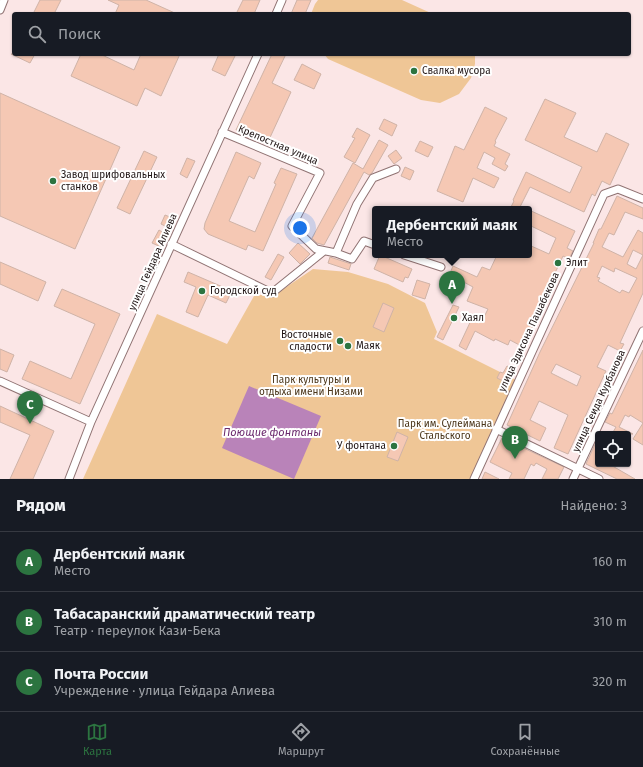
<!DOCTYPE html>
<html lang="ru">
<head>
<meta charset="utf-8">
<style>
  :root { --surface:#171b24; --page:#20242c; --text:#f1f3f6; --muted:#9ea1a6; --line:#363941; --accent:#2c7440 }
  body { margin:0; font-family:"Fira Sans",sans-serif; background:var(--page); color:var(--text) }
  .controls { position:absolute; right:12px; bottom:12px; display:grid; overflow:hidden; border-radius:4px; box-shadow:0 1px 3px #0004 }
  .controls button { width:36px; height:36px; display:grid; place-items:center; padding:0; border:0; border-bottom:1px solid var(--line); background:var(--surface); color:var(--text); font:20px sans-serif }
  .you { position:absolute; left:300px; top:228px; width:14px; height:14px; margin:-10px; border:3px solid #fff; border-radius:50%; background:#1a73e8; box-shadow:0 0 0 6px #1a73e833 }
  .badge { display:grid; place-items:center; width:26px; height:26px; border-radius:50%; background:var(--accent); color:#fff; font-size:13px; font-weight:700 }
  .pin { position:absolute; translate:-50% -33px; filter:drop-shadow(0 1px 2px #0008) }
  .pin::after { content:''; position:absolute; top:21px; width:14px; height:12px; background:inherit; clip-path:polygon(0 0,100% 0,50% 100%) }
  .popup { position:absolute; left:372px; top:206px; width:160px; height:52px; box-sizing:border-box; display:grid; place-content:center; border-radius:4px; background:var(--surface); filter:drop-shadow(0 1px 3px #0005); font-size:13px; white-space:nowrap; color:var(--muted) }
  .popup b { font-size:15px; color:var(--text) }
  .popup::after { content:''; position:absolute; left:50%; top:100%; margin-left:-8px; border:8px solid transparent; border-top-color:var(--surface) }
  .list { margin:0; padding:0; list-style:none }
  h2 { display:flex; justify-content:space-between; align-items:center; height:52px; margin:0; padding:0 16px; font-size:17px }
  h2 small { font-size:13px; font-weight:400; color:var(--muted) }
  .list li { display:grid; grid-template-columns:26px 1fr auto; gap:12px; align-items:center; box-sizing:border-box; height:60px; padding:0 16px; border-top:1px solid var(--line) }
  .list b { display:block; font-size:15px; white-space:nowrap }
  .list p { margin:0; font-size:13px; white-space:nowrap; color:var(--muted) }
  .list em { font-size:13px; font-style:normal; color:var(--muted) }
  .icon { flex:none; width:22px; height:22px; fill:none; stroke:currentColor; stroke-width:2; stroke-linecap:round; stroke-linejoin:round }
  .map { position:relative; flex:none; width:643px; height:479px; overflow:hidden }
  .search { position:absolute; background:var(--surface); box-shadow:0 1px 3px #0004; left:12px; right:12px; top:12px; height:44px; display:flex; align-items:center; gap:10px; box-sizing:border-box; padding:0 14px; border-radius:4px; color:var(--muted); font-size:15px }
  .sheet { height:232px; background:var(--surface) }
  nav { display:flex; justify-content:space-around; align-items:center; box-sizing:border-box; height:56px; border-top:1px solid var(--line); background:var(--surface); font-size:11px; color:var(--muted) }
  nav a { display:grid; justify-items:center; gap:2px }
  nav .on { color:var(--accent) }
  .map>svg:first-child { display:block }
  .green { fill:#efc696 }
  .water { fill:#b983b9 }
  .building { fill:#f5c8b4; stroke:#cfb3a7; fill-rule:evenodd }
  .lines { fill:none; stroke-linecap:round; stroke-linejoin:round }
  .minor-casing { stroke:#907373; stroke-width:9 }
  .minor { stroke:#fff; stroke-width:7 }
  .poi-dot { fill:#2c7440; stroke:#fff; stroke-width:1.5 }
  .labels { text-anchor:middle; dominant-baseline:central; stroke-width:4; stroke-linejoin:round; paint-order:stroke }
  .poi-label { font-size:10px; fill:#1e1313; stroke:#fff; text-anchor:start }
  .street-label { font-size:10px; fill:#1e1313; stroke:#fff }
  .park-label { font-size:10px; fill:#4a3519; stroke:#fff }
  .water-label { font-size:11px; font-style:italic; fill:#6c2b6e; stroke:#fff }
</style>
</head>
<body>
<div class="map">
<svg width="643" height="479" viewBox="0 0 643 479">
  <rect width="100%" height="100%" fill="#fbe6e6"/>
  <path class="green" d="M318,0H402L433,14H311L315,4Z
    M324,54H475V64L471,78L459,94L440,103L421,100L328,59Z
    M313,269L348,272L388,284L425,303L437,332L434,339L518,381L474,479H83L157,314L227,344L254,296L279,292Z"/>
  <path class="water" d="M249,386L321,416L294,479L222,448Z"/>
  <path class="building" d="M40,0H61L54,14H33Z
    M108,0H146L177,14H115L119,5Z
    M243,0H260L254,14H236Z
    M297,0H311L305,14H291Z
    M11,54H35L30,63Z
    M81,54H100L134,70L141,54H180L161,96L145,88L137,106L71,76Z
    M219,54H236L225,76L212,70Z
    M272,54H286L272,83L291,92L267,144L236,130Z
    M302,64L321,74L314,89L294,80Z
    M0,93L120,147L75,249L0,216Z
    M545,99L576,113L564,137L597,152L606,133L629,144L610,185L602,181L595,196L592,194L584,212L530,187L519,209H510L514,201L513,200L526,172L570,193L582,167L525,140Z
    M485,107L507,118L495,141L496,142L494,146L510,154L505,164L508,166L505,171L492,164L495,158L484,152L477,168L499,178L494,188L473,178L463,202L437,191L455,146L464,150Z
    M384,119L397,125L392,136L379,129Z
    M357,128L370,135L355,163L344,157L355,138L352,137Z
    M379,140L388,145L372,173L369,175L364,172L324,245L317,243L312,238L353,163L363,169Z
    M420,141L433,147L428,157L415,151Z
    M396,150L402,158L394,164L388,156Z
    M144,151L157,157L130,214L117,208Z
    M236,152L261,163L254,179L249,176L229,221L255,232L276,184L274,183L281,168L297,174L263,251L248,245L246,250L208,234L204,229L205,223Z
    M187,158L195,161L187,178L180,174Z
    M405,167L414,171L410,180L401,176Z
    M617,196L643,208V219L625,212L614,235L609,233L602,247L623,257L638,230L643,233V293L620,343L624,344L620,351L608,345L597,367L606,371L568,454L554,448L568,415L539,401L530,420L546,428L540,441L507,425L540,352L594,243H593L599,229H601ZM633,250L643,255L636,269L627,264ZM602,266L614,272L615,268L637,278L629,293L622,290L620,293L598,281L600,278L597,277ZM556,364L581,376L577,386L551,373Z
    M529,210L575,231L567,248L573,251L569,259L563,256L555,273L557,275L552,285H551L528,337L530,338L525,348L510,340L508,345L495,339L494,341L475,331L466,350L459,346L474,314L483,319L488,309L467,301L473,287L458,279L454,287L446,283L453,266L477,277L482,267L490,270L497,255H529V245L549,254L556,238L529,225Z
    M165,215L170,217L165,226L161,224Z
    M159,230L167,235L161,247L152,243Z
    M298,243L310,254L300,264L289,253Z
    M278,254L284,257L271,280L265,277Z
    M380,255L412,269L408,278L405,277L403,282L374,269Z
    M330,257L351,264L349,270L328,263Z
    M0,262L46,282L38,301L0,284Z
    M188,272L232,291L226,303L208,295L198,317L186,312L196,287L184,282Z
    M417,280L430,284L425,299L412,295Z
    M62,289L120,314L80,404L22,379L30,361L71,379L95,324L54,306Z
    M383,303L394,308L384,332L373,327Z
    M453,305L459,307L443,340L437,337Z
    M0,349L14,355L7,372L0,369Z
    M643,350V445L633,439L643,423L630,415L629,417L625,415L619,427L633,434H612L616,427L605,422L610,413L612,414Z
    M507,366L514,369L507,383L497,378L500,372L503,373Z
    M0,406L54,431L33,479H10L30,435L0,422Z
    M397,432L408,437L398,461L387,457Z
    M502,438L564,467L558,479H542L547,469L536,463L534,466L531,464L524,479H509L512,473L490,462Z
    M598,438V464H609L635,479H617L586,464Z
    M485,472L499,479H482Z"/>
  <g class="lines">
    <defs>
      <path id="minor" d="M0,10L4,0
        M276,14L282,0
        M222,132L320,173L292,226L316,249L336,253L357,204L373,178L396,169
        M171,244L272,293L324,251
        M336,253L352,259L364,241L375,245
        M404,255L441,267
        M0,381L91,422
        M496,429L599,479
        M69,479L91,422L258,54
        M474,479L604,194L618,189L643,199
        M573,479L643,331"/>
    </defs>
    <use href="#minor" class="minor-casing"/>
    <use href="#minor" class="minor"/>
  </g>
  <g class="poi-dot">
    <circle cx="414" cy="71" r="4"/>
    <circle cx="53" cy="181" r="4"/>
    <circle cx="558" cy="263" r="4"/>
    <circle cx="202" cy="291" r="4"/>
    <circle cx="454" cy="318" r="4"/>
    <circle cx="340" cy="341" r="4"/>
    <circle cx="348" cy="346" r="4"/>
    <circle cx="394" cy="446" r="4"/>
  </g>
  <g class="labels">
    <g class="poi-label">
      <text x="422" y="71">Свалка мусора</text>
      <text x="61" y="175">Завод шрифовальных<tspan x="61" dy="12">станков</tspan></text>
      <text x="566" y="263">Элит</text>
      <text x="210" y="291">Городской суд</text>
      <text x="462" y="318">Хаял</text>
      <text x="332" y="335" text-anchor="end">Восточные<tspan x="332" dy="12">сладости</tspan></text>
      <text x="356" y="346">Маяк</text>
      <text x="386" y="446" text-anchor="end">У фонтана</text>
    </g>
    <g class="street-label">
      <text transform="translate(278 145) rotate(23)">Крепостная улица</text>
      <text transform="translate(153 262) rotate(-66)">улица Гейдара Алиева</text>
      <text transform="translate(529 332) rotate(-65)">улица Эдисона Пашабекова</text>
      <text transform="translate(599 401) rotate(-65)">улица Сеида Курбанова</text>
    </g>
    <g class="park-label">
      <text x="311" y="380">Парк культуры и<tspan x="311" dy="12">отдыха имени Низами</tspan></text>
      <text x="445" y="424">Парк им. Сулеймана<tspan x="445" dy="12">Стальского</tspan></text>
    </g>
    <g class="water-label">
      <text x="272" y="432">Поющие фонтаны</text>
    </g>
  </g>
</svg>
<div class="controls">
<button><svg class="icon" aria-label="locate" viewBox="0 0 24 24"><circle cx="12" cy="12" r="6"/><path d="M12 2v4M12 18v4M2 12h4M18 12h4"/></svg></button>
</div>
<div class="you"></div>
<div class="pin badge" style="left:452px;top:304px">A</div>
<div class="popup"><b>Дербентский маяк</b>Место</div>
<div class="pin badge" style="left:515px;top:459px">B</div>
<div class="pin badge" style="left:30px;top:424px">C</div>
<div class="search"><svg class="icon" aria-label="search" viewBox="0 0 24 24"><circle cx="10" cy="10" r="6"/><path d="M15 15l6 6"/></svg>Поиск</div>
</div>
<section class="sheet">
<h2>Рядом<small>Найдено: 3</small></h2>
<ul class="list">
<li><span class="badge">A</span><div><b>Дербентский маяк</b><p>Место</p></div><em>160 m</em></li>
<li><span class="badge">B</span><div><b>Табасаранский драматический театр</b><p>Театр · переулок Кази-Бека</p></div><em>310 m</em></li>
<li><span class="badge">C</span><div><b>Почта России</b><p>Учреждение · улица Гейдара Алиева</p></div><em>320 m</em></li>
</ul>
</section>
<nav>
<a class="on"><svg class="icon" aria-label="map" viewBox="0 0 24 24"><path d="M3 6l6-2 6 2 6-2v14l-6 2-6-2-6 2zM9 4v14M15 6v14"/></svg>Карта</a>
<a><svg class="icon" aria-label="directions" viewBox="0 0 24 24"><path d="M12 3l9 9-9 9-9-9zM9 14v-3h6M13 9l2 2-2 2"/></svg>Маршрут</a>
<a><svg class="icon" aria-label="saved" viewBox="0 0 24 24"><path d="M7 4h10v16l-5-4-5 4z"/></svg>Сохранённые</a>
</nav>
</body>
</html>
